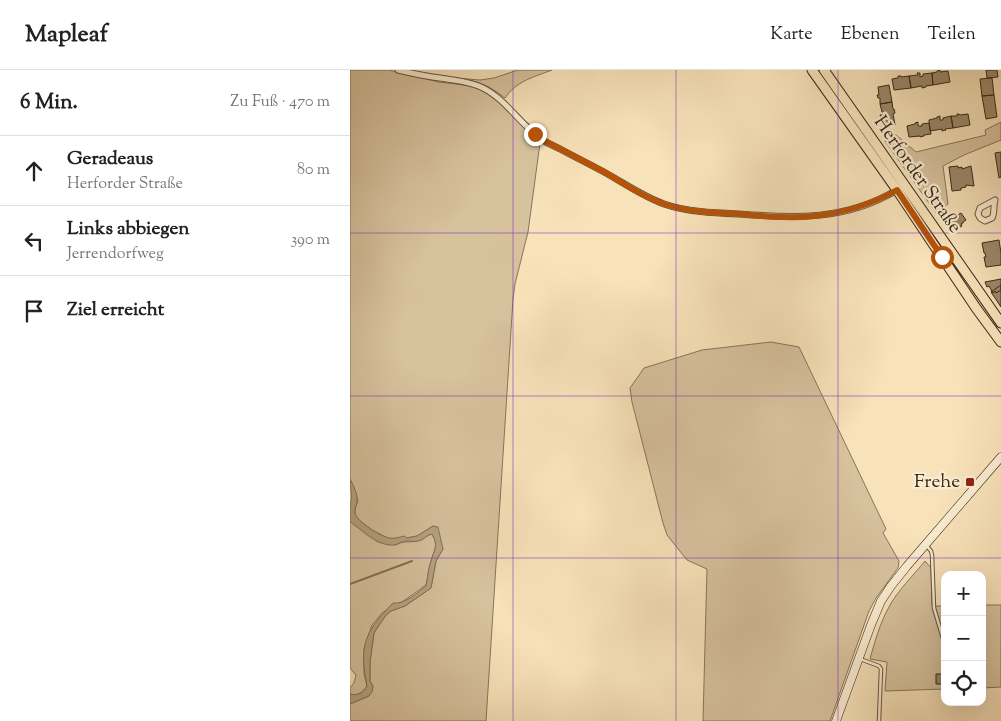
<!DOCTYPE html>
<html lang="de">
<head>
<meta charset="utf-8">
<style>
  :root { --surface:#fff; --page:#f6f6f6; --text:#222; --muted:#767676; --line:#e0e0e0 }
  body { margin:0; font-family:"Sorts Mill Goudy",serif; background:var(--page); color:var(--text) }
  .controls { position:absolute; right:15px; bottom:15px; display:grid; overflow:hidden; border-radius:10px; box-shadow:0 5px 20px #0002 }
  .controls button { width:45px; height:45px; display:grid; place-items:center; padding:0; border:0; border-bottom:1px solid var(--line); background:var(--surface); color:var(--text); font:25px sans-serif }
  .stop { position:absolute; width:15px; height:15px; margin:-11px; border:4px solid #b45309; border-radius:50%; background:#fff }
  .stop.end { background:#b45309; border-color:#fff; box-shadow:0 1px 5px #0008 }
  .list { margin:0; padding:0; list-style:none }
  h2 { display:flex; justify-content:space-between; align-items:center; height:65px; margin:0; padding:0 20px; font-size:21px }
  h2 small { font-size:16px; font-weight:400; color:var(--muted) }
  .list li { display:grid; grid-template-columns:32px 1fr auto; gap:15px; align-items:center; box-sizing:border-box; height:70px; padding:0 20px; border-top:1px solid var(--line) }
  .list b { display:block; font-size:19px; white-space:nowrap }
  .list p { margin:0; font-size:16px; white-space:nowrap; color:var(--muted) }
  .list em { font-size:16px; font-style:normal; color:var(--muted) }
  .icon { flex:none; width:28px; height:28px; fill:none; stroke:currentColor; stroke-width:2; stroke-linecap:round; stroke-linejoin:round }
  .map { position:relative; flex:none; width:651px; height:651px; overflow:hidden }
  header { display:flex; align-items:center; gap:30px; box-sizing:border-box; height:70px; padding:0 25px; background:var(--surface); border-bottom:1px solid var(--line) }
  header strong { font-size:24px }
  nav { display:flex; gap:28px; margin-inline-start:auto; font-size:18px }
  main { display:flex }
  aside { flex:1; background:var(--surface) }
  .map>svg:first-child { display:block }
  .green { fill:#d7c29e; stroke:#86755a }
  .water { fill:#b6a382; stroke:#837257 }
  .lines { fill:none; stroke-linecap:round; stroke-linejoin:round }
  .stream { stroke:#837257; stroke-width:2 }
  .building { fill:#9b896b; stroke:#362816 }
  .lane-casing { stroke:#66563f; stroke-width:4.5 }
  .street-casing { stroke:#66563f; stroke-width:7 }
  .secondary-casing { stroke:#362816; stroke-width:9 }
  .primary-casing { stroke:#362816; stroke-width:11 }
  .lane { stroke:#faecd2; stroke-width:2.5 }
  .street { stroke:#faecd2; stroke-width:5 }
  .secondary { stroke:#faecd2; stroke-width:8 }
  .primary { stroke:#f8e2ba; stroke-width:9 }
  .route { stroke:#b45309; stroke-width:6 }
  .grid { fill:none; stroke:#7b2cbf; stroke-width:1; stroke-opacity:0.55 }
  .poi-dot { fill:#8f2418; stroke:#faecd2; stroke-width:2 }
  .labels { text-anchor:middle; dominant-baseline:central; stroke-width:4.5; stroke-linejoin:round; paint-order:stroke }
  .street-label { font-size:19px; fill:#362816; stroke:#faecd2 }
  .poi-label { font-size:19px; fill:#362816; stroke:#faecd2; text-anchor:end }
</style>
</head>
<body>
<header>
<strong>Mapleaf</strong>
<nav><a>Karte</a><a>Ebenen</a><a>Teilen</a></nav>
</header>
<main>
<aside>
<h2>6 Min.<small>Zu Fuß · 470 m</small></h2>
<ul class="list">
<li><svg class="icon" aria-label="ahead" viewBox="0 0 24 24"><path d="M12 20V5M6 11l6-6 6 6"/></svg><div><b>Geradeaus</b><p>Herforder Straße</p></div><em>80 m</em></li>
<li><svg class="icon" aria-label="left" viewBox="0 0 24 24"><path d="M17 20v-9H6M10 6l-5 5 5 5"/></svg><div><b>Links abbiegen</b><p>Jerrendorfweg</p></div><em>390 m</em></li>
<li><svg class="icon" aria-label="arrive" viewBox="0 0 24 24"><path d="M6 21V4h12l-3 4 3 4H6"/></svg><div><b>Ziel erreicht</b></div></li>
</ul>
</aside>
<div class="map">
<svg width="651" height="651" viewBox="0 0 651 651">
  <rect width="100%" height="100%" fill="#f8e2ba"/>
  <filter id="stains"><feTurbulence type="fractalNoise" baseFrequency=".004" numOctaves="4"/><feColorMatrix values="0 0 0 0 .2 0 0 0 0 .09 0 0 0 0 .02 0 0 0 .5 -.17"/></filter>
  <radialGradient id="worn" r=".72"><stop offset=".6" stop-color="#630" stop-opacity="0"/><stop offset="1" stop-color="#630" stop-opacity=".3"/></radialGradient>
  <path class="green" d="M0,0H39L89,12L122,16L135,22L150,32L190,73L178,162L165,214L163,229L136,651H0V634L19,626L23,616L20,611V592L24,563L36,545L41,541L55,536L81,518L86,491L93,479L83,456L67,466L56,468L40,469L22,460L9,450L5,444V438L8,431L4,418L0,409Z
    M168,0H202C184,7 166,11 155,28C137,14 128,11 106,8L130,10L144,8Z
    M651,52V70L614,85L593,96L598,134L586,143L535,71L538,66L546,65L566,82L636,65L635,60Z
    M421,272L449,277L536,459L533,463L549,491L548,498L526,528L519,541L480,651H353L357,499L337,490L317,465L313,453L282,332L280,318L294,298L352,280Z
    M0,451L28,472L46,475C54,470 58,473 67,471C73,471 76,465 82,464C89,476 84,480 81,491C78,499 78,508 76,515L52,532L46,534L32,543L22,555L14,579V604L17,616C12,623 8,626 0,624V617C4,615 5,610 6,605L0,598Z
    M575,491L581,498L582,536H595V619L535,621L537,592L520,589C525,571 530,553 539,537C548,520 563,506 575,491Z
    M632,535H651V617L632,618Z"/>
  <path class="water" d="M0,409C3,415 8,424 7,431C7,435 4,439 5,443C7,452 30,466 39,468C44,469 50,467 54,466L57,468L67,466L83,456L88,457L93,479L86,491L81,518L55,536L41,541L36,545L29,555L24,563L20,592V611L23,616L22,622L19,626L0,634V624C8,626 13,623 17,616C9,576 14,562 43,533C54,535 68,522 76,516C78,508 78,499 81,491C84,480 89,476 82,464C76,465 74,470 68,471C64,472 60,471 56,471C50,472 46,476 40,475C26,474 14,462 3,454L0,451C0,444 0,437 1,430C2,424 0,416 0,409Z"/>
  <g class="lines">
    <path class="stream" d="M0,514L62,491"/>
  </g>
  <path class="building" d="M590,0V2L598,1L600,12L583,15L582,3L587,2V1Z
    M636,0H647L648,7L637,8Z
    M567,3H570V7L573,6V4L582,3L583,15L576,16V17L572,18V16L561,18L559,6L568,5Z
    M548,6H551V7L559,6L561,18L544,20L542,9L548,8Z
    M642,8L644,25L632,26L630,9Z
    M539,15L542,32L530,34V28H528L527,25H529L528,17Z
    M644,25L647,47L636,49L632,26Z
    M542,32L543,39H544L545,43L543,44L545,55L534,56L532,48H531L530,45H534V42H532L530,34Z
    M607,44H609L610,45L618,44L620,55L603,58L601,46H607Z
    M590,46V50H593V48L601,46L603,58L595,59L596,60L592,61V59L580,61L579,50L587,48V47Z
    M568,52V56H572V54L579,53L581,64L574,65V66L570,67V66L559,67L557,56L565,54V53Z
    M651,82V107L649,108L645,83Z
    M608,96V98L612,97V99L621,96L624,116L616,115V117L611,118V120L602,121L599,97Z
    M611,143L616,150L613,152V153L611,154L612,156L608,158L607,156L603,159L596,150L603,145L604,147Z
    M649,170L651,183V195L636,197L634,187H636L635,183H634L632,173Z
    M651,209V220L646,223L645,221L643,223L639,216L637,217L635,212Z
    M651,215V237L641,222Z
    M586,604H595V614H586Z"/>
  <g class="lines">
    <defs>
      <path id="lane" d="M576,475L581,481L582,485L584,538L595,575
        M510,589L529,596L531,599L529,651"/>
      <path id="street" d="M48,0C64,4 81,7 97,9C109,11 122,12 133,18C157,30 171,56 193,70C198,74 205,76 210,79C225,87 239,94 254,102C274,113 292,126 314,134C337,142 364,143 389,144C446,148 495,151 547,120
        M645,130C643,136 645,143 642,148L635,151L630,148L628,144L630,138Z"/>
      <path id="secondary" d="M486,651L521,555L531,531L541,516L557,496L651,387"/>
      <path id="primary" d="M462,0L547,120L626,238L651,272
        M474,0L651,253"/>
    </defs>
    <use href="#lane" class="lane-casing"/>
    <use href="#street" class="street-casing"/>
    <use href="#secondary" class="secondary-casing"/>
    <use href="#primary" class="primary-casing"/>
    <use href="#lane" class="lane"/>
    <use href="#street" class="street"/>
    <use href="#secondary" class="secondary"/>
    <use href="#primary" class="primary"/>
  </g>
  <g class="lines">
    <path class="route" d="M185,64L193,70C214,81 234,91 254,102C274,113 292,127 314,134C338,142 364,143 389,144C414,146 439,149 464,146C493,143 522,134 547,120L592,187"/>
  </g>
  <path class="grid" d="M163,0V651M326,0V651M488,0V651M0,163H651M0,326H651M0,488H651"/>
  <rect class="poi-dot" x="615" y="407" width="10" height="10" rx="2.5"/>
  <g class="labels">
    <g class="street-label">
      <text transform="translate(567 105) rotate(55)">Herforder Straße</text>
    </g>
    <g class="poi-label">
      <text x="610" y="412">Frehe</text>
    </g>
  </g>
  <rect width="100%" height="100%" filter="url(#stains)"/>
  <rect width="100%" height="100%" fill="url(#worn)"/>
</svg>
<div class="controls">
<button>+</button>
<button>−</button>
<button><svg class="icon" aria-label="locate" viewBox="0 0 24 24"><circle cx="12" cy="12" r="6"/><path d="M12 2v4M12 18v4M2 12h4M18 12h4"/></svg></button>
</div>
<div class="stop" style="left:592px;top:187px"></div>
<div class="stop end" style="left:185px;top:64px"></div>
</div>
</main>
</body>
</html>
